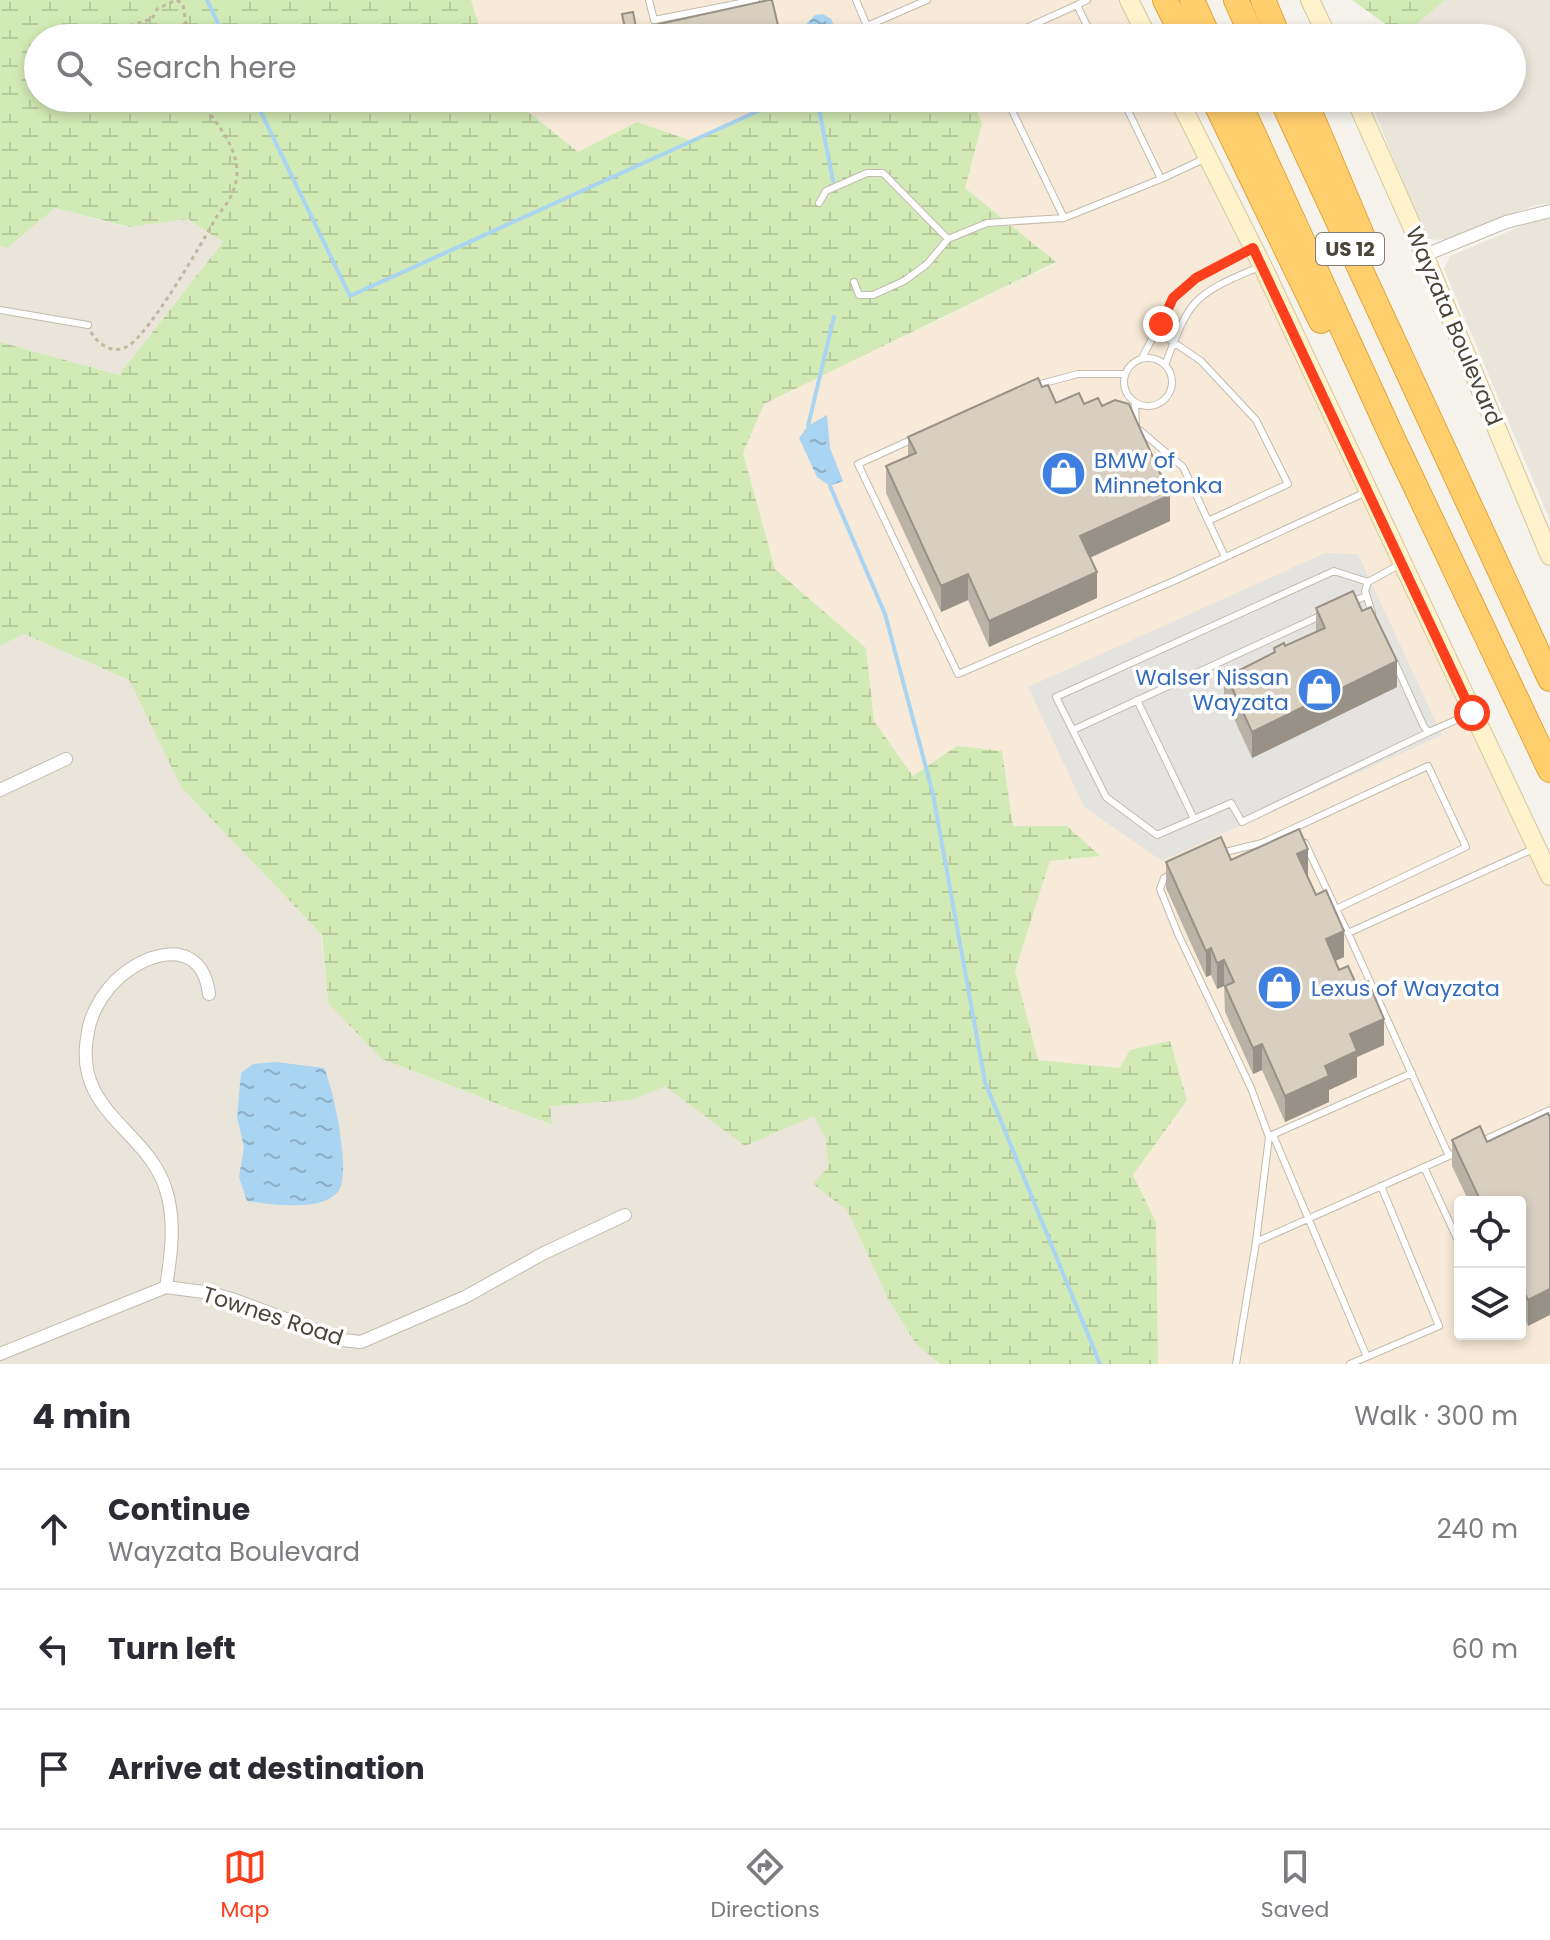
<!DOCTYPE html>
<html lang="en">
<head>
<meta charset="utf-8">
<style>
  :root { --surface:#fff; --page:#f2f2f3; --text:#2b2b33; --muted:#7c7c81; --line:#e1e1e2; --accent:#fc3f1d }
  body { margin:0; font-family:Poppins,sans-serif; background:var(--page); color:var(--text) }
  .controls { position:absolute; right:24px; bottom:24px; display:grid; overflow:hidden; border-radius:8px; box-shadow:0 4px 12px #0003 }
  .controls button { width:72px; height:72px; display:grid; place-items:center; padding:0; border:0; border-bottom:2px solid var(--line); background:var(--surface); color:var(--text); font:40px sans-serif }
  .stop { position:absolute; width:24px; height:24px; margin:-18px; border:6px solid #fc3f1d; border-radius:50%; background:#fff }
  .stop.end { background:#fc3f1d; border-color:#fff; box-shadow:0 2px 8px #0008 }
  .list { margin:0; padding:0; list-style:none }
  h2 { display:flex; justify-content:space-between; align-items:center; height:104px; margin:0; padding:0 32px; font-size:34px }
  h2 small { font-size:26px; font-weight:400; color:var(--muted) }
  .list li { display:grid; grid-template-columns:52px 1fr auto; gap:24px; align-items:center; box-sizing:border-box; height:120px; padding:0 32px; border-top:2px solid var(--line) }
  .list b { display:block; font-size:30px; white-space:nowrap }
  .list p { margin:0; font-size:26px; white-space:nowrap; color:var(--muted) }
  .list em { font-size:26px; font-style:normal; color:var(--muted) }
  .icon { flex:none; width:44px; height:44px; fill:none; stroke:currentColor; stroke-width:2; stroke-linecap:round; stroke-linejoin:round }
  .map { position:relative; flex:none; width:1550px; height:1364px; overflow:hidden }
  .search { position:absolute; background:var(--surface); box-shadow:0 4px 12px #0003; left:24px; right:24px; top:24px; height:88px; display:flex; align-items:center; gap:20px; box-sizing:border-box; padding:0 28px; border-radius:44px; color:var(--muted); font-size:30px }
  .sheet { height:464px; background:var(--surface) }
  nav { display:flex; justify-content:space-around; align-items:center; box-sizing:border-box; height:112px; border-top:2px solid var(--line); background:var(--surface); font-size:22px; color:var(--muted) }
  nav a { display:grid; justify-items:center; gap:4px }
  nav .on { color:var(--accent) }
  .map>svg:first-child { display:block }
  .residential { fill:#eae5da }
  .commercial { fill:#f7ead8; fill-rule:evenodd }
  .wetland { fill:url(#wetland-marsh) }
  .parking { fill:#e5e3e0 }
  .water { fill:url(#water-ripples) }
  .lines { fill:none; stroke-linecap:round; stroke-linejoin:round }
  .stream { stroke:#a9d4f2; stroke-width:4 }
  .lane-casing { stroke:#c2bbae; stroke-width:8 }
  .street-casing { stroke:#c2bbae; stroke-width:14 }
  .secondary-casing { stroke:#d6c79b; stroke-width:20 }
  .highway-casing { stroke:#e0a43c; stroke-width:26 }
  .path { stroke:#c4b79f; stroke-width:3; stroke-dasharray:4 4; stroke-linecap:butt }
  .lane { stroke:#fff; stroke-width:6 }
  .street { stroke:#fff; stroke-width:12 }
  .secondary { stroke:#fff3cd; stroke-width:18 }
  .highway { stroke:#ffcf6e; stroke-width:24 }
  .wall { fill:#bab2a6 }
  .shaded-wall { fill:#979187 }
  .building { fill:#d8cfc1; stroke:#979187; stroke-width:2 }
  .route { stroke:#fc3f1d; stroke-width:10 }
  .labels { text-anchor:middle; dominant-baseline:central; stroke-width:7; stroke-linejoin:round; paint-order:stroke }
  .shield { fill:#fff; stroke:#817c74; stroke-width:2 }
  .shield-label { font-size:20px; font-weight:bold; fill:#4b4439 }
  .street-label { font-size:22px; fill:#4b4439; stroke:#fff }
  .shop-label { font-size:22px; fill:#366cbe; stroke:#fff; text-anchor:start }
</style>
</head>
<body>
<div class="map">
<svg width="1550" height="1364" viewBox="0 0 1550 1364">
  <defs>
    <pattern id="wetland-marsh" width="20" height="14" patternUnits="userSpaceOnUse" patternTransform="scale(2)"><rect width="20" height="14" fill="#d2eab5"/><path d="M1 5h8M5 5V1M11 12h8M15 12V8" fill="none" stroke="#b6ca9c"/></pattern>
    <pattern id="water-ripples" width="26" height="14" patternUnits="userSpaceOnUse" patternTransform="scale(2)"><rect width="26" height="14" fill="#a9d4f2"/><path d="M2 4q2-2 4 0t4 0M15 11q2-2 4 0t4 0" fill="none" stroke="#8caec5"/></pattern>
  </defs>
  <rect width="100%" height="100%" fill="#f6f3ec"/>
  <path class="residential" d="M1445,0H1550V203L1536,205L1446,239L1434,240L1425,237L1369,98H1512V38H1397Z
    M55,208L126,227L188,219L223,242L119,375L0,342V240Z
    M1550,218V520L1444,269L1450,256L1538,219Z
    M24,634L131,682L181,787L321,934L328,1003L397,1065L551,1125L549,1106L632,1100L666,1085L745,1146L814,1115L827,1139L828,1167L816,1185L847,1210L885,1293L916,1344L931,1355L938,1364H0V646Z"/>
  <path class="commercial" d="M471,0H1129L1148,38H952L951,36L944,38H483Z
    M522,98H787L692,141L637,122L578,152L520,105Z
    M973,98H1178L1550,876V1364H1158L1156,1222L1133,1175L1187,1100L1120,1068L1037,1060L1015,971L1050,861L1099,856L1067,826H1013L957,746L914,777L874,721L866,648L775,569L743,453L764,404L1056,263L965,188L982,124ZM1460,1202H1520V1334H1460Z"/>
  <path class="wetland" d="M0,0H471L483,38H38V98H522L520,105L578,152L637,122L692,141L787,98H973L982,124L965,188L1056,262L764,404L743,453L775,569L866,648L874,721L913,776L957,746L1002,751L1013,826H1067L1100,856L1050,861L1015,971L1038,1060L1120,1068L1130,1050L1170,1041L1187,1100L1133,1175L1156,1222L1158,1364H940L916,1344L888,1299L847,1210L813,1184L828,1167L826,1139L814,1116L745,1146L665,1086L632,1100L550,1106L552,1125L382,1059L328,1003L322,935L181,787L130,681L24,634L0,646V342L119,375L223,242L188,219L129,227L55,208L7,248L0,246Z
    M1352,0H1445L1402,36Z"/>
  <path class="parking" d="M1325,553L1358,554L1442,735L1162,861L1084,807L1028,687Z"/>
  <path class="water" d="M823,14L831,19L840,38H803V27L815,15Z
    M827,415L830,448L843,481L830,486L817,477L799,438L808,426Z
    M276,1062L324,1068C333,1087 353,1177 337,1193C319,1212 270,1204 247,1201L239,1177L244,1147L237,1117L241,1073L253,1064Z"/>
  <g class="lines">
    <path class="stream" d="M207,0L225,38
      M254,98L350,296L787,98
      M817,98L833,181
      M808,426L834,317
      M830,486L885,614L933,794L985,1082L1100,1364"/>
    <defs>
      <path id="lane" d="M649,0L654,20L756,0
        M856,0L867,26L927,0
        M1087,0L1077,5L1093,38
        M1004,38L1077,5
        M1006,98L1064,218
        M1122,98L1161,179
        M819,203L826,191L867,173H883L948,239
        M854,282L859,295H873L904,281L927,264L948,239L987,223L1064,218L1161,179L1204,159
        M0,310L88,325
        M1157,331L1201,361L1256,420L1288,484L1208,521
        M1124 382a24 24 0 1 1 48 0a24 24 0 1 1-48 0Z
        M1142,358L1173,298L1196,278L1250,250
        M1165,365C1173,345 1181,319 1195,303C1212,285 1239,276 1261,266
        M1033,386L1078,374H1125
        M1135,403L1136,427L1183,467L1225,557
        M913,439L858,464L958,674L1176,580L1366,492
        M1368,582L1334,571L1056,697L1106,797L1157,835L1231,803L1242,822L1429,732
        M1352,602L1366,596
        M1372,613L1365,591L1368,582L1399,565
        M1395,663L1424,727L1429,732L1472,713
        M1137,700L1194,819
        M1073,730L1320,616
        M1305,843L1336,909
        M1221,853L1262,843L1428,766L1466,847L1336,909L1348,933
        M1171,875L1164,878L1160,889L1178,934L1251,1088L1269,1137L1256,1242
        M1272,1135L1412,1073
        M1273,1135L1367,1357
        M1482,1141L1550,1110
        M1457,1152L1449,1156L1348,933L1533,849
        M1424,1167L1460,1245
        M1236,1364L1256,1242L1449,1156
        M1350,1364L1439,1326L1381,1186"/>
      <path id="street" d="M1425,255L1506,222L1550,211
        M0,790L66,759
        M166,1287C171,1256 176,1221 166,1190C148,1129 71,1112 88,1032C90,1017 99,1000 109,988C137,954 201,931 209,994
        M0,1354L166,1287L211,1293L235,1300L342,1340L361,1342L465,1297L544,1253L625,1215"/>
      <path id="secondary" d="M1129,0L1148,38
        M1310,0L1328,38
        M1178,98L1262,265L1550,876
        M1355,98L1418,240L1550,556"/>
      <path id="highway" d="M1165,0L1184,38
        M1192,0L1209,38
        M1236,0L1253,38
        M1263,0L1279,38
        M1213,98L1321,321
        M1237,98L1393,439L1550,770
        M1281,98L1550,679
        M1304,98L1367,247"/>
    </defs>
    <use href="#lane" class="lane-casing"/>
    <use href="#street" class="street-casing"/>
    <use href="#secondary" class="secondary-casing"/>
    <use href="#highway" class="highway-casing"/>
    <path class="path" d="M177,0L183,5L188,38
      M132,38L127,33L128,26L152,19L157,9L176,0
      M91,332C98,345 114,355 128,346C150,333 202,243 217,216C258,170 228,138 198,98"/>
    <use href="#lane" class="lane"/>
    <use href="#street" class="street"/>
    <use href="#secondary" class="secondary"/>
    <use href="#highway" class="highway"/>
  </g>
  <path class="wall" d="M622,14L636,27V33L625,35Z
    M1042,387L1056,403L1102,406L1170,521L1090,558L1097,598L989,647L968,600L941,612L886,493V466L908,456V437Z
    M1316,608L1397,687L1252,758L1224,697V670H1240L1274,653V648L1285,646L1316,632Z
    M1231,860L1308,875L1307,876L1344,957L1335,961L1339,970L1384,1045L1357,1057V1077L1329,1090V1102L1285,1122L1262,1070L1253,1074L1225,1012L1224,986L1217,989L1211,975L1206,977L1166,888V862Z
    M1548,1113L1528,1326L1520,1310V1202H1469L1452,1166V1140L1487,1142Z"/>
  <path class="shaded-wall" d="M659,98H689L659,105Z
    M1170,495V521L1080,562V536Z
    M1097,572V598L989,647V621Z
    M968,574V600L941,612V586Z
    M1397,661V687L1252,758V732Z
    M1308,849V875L1297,880V854Z
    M1344,931V957L1326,965V939Z
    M1211,948V975L1206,977V951Z
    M1224,960V986L1217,989V963Z
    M1384,1019V1045L1357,1057V1077L1329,1090V1102L1285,1122V1096L1325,1066L1350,1034Z
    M1262,1044V1070L1253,1074V1048Z
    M1550,1289V1315L1528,1326V1300Z"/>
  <path class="building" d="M769,0H772L781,38H652L650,26Z
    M633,12L636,27L625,29L622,14Z
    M1038,378L1042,387L1048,385L1056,403L1079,393L1084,404L1098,398L1102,406L1115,400L1129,404L1170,495L1080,536L1097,572L989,621L968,574L941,586L886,466L916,453L908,437Z
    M1353,591L1362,611L1371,607L1397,661L1252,732L1224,670L1230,668L1240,670L1275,652L1274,648L1284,643L1285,646L1325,628L1316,608Z
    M1299,829L1308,849L1297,854L1316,895L1326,890L1344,931L1326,939L1339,970L1348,966L1357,986L1368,981L1384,1019L1350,1034L1357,1051L1325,1066L1329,1076L1285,1096L1262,1044L1253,1048L1225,986L1234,982L1224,960L1217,963L1211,948L1206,951L1166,862L1221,837L1231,860Z
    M1548,1113L1550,1118V1289L1528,1300L1520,1284V1202H1481L1452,1140L1480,1126L1487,1142Z"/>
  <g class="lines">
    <path class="route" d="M1161,324L1173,298L1196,278L1253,248L1472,713"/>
  </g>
  <defs>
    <symbol id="shop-disc" viewBox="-11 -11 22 22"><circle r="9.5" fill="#3f7fe0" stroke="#fff"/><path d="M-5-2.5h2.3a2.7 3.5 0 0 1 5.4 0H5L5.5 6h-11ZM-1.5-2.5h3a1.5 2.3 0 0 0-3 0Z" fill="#fff"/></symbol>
  </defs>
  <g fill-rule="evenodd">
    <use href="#shop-disc" x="1038" y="448" width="51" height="51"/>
    <use href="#shop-disc" x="1294" y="664" width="51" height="51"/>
    <use href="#shop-disc" x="1254" y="962" width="51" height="51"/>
  </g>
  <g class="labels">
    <rect class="shield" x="1316" y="233" width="68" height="32" rx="6"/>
    <g class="shield-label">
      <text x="1350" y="249">US 12</text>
    </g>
    <g class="street-label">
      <text transform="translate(1454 326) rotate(67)">Wayzata Boulevard</text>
      <text transform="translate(273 1316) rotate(18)">Townes Road</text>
    </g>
    <g class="shop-label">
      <text x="1094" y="460">BMW of<tspan x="1094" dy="25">Minnetonka</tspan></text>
      <text x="1289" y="677" text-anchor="end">Walser Nissan<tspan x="1289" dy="25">Wayzata</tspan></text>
      <text x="1311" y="988">Lexus of Wayzata</text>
    </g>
  </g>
</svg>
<div class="controls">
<button><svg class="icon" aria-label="locate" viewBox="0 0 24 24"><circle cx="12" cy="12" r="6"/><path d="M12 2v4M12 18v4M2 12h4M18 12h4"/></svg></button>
<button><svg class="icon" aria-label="layers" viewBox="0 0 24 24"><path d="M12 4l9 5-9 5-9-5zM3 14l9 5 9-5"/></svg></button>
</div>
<div class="stop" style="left:1472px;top:713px"></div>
<div class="stop end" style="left:1161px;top:324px"></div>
<div class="search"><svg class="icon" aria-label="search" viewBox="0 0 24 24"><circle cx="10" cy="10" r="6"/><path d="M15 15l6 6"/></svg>Search here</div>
</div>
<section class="sheet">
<h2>4 min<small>Walk · 300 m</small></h2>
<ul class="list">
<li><svg class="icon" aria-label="ahead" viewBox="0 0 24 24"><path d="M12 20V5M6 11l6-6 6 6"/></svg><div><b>Continue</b><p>Wayzata Boulevard</p></div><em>240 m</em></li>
<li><svg class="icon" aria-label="left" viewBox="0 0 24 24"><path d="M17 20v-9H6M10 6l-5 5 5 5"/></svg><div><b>Turn left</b></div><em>60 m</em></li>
<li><svg class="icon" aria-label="arrive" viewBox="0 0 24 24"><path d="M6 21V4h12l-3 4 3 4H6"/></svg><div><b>Arrive at destination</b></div></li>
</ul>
</section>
<nav>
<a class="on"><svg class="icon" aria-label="map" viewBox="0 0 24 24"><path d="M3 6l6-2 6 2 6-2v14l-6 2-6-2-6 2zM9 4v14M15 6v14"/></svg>Map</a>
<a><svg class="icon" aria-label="directions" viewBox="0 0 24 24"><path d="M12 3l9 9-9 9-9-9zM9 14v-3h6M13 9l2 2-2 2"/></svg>Directions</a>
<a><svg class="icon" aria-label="saved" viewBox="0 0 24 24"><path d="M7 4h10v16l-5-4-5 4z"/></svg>Saved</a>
</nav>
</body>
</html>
